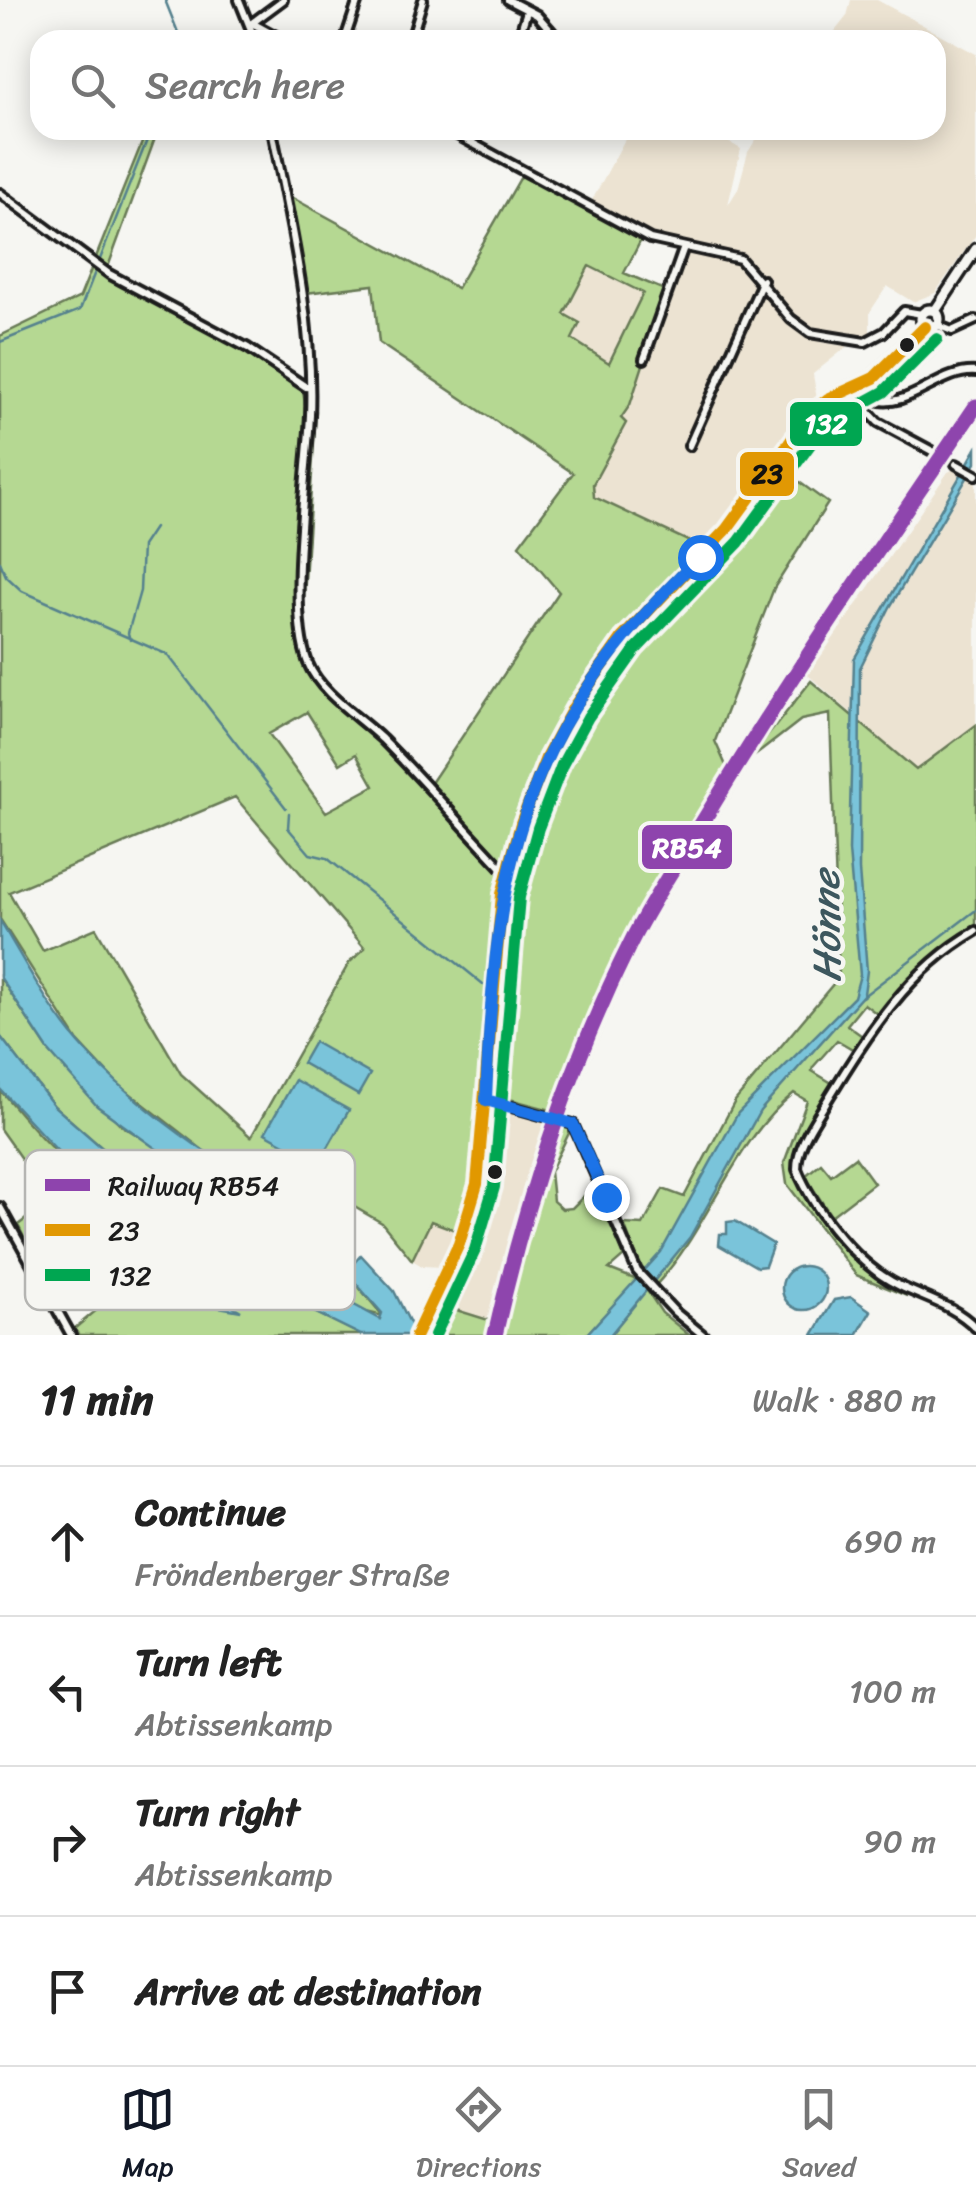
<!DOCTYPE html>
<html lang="en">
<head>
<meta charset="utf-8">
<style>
  :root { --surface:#fff; --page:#f6f6f6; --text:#222; --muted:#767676; --line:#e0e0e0; --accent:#111827 }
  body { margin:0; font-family:Sriracha,sans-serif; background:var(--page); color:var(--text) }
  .stop { position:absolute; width:30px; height:30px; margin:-22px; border:8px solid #1a73e8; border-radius:50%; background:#fff }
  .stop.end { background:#1a73e8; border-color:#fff; box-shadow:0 2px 10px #0008 }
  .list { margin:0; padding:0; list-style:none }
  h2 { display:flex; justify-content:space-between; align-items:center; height:130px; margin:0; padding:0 40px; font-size:42px }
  h2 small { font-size:32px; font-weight:400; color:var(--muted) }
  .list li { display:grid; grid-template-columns:65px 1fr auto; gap:30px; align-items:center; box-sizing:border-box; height:150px; padding:0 40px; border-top:2px solid var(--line) }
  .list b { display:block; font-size:38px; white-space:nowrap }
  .list p { margin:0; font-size:32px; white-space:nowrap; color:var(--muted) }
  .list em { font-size:32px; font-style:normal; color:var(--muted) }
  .icon { flex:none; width:55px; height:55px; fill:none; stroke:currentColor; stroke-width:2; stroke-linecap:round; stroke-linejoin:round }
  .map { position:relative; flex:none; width:976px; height:1335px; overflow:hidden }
  .search { position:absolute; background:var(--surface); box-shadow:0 5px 25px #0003; left:30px; right:30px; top:30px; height:110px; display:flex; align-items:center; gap:25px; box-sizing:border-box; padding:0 35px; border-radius:30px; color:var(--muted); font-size:38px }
  .sheet { height:730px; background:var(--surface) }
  nav { display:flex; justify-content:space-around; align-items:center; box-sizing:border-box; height:140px; border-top:2px solid var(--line); background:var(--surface); font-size:28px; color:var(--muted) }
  nav a { display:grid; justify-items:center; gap:5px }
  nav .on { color:var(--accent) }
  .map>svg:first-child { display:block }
  .built { fill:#ece3d2 }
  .green { fill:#b5d892; stroke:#687a57; stroke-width:2.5; fill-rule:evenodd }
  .water { fill:#7ac4da; stroke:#54818e; stroke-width:2.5 }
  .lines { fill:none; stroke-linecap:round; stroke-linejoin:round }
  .stream { stroke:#54818e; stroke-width:2.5 }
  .street-casing { stroke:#1c1c1c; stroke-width:14 }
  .secondary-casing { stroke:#1c1c1c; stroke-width:16 }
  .street { stroke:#f6f6f2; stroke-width:6 }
  .secondary { stroke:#f6f6f2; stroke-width:9 }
  .bus-1-casing { stroke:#f6f6f2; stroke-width:20 }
  .bus-2-casing { stroke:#f6f6f2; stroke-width:20 }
  .bus-1 { stroke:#e19803; stroke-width:12 }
  .bus-2 { stroke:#00a651; stroke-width:12 }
  .rail-1-casing { stroke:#f6f6f2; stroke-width:22 }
  .rail-1 { stroke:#8e44ad; stroke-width:15 }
  .route { stroke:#1a73e8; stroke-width:12 }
  .bus-dot { fill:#1c1c1c; stroke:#f6f6f2; stroke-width:4 }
  .labels { text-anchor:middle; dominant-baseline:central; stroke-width:9; stroke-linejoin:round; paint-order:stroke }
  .water-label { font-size:40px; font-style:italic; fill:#3d575e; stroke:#f6f6f2 }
  .key { fill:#f6f6f2; stroke:#b5b5b2; stroke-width:2.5 }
  .key-label { font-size:28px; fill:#1c1c1c }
  .line-badge { stroke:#f6f6f2; stroke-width:4 }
  .badge-label { font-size:28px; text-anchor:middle; font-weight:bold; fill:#fff }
  .pale-badge-label { font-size:28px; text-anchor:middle; font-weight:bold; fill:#111 }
</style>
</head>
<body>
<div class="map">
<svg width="976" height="1335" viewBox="0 0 976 1335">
  <rect width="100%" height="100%" fill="#f6f6f2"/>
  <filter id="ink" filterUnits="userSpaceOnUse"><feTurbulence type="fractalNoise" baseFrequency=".01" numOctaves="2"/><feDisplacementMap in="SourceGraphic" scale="20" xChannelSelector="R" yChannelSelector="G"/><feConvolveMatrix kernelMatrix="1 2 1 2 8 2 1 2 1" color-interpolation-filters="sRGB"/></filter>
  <g filter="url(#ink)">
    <path class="built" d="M851,0H877L976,54V235L935,293L913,302L887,286L870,312V335L858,337L812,329L787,309L755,266L733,252L659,238L590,204L630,130H707L741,149L728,205L738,189L748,152L762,130H936V40H828L847,16Z
      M679,250L737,263L795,328L821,342L848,346L813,374L817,400L703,548L594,498L593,484L625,423L621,418Z
      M589,265L643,293L609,363L572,338L564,314Z
      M956,468L976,478V725L916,770L808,675L948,472Z
      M499,1107L552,1118L517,1225L495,1322L446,1307L443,1297L463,1255L485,1187L494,1112Z
      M431,1221L458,1231L443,1267L422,1266L412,1260Z"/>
    <path class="green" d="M147,130H158L108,267L301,378L305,404L316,411L302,627L307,661L319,680L427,789L559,592L519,545L573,473L379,343L373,285L305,293L289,196L457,288L522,175L642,238L624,273L667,291L630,405L621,418L626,423L593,484L594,497L703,548C563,690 506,784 487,985C480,1056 482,1128 468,1198L458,1231L431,1221L412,1260L382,1223L264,1155L257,1170L331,1215L328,1220L342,1234L339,1237L213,1158L118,1084L77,1040L0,919V336L80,297ZM589,266L643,293L609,363L572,339L580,323L564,314ZM307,712L340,764L356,754L374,786L326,812L269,734ZM235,797L365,948L349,963L251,1137L181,1074L96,928L43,951L9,892ZM314,1043L369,1074L358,1094L303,1063Z
      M780,468L828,503L774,588L715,741L727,768L627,937L551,1110L490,1094C497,939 512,790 609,661C644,614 688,577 728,534C747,513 763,489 780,468Z
      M811,681L916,770L976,725V929L926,964L880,1016L864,1004L847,1025L865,1038L856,1051L837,1040L813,1067L812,1071L835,1085L803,1134L794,1174L856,1259L907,1296L856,1275L787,1184L784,1163L807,1101L794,1093C733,1142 709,1228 656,1285L639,1264L624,1224L643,1225L663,1189L684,1197L735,1101L839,977L830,714L801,720L747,762Z
      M0,977L48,1050L121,1125L327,1253L321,1260L338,1277L346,1272L383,1316L366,1312L164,1202L54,1106L0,1036Z
      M0,1090C48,1149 103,1204 170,1241C233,1277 298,1302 361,1335H79L74,1329L110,1299L77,1239L38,1266L18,1225L34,1213L44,1214L51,1201L0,1129Z
      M560,1122L571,1129L550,1172L553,1201L562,1209L572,1208L596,1184L624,1256L609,1269L637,1280L586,1335H421L437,1304L501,1324Z
      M855,1157L874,1183L831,1216L805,1176L821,1163L831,1175Z
      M646,1289L662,1313L689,1335H610Z"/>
    <path class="water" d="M976,449V463L890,607L860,668L859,870L867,971L864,994L760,1111L690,1237L610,1335H586L661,1252L738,1113L854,997L860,975L849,851L854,659Z
      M0,921C25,962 47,1006 79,1043C148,1122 239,1176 329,1227L340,1239L327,1253L155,1148L97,1106L48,1050L0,977Z
      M0,1036L54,1106L164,1202L380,1319L382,1313L346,1272L361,1255L394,1291L416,1335H361L169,1241L80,1175L0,1089Z
      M314,1042L370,1074L358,1095L302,1063Z
      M295,1080L349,1110L319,1163L265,1133Z
      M735,1221L773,1244L765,1266L757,1267L719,1245L720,1234H727V1222Z
      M124,1228L140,1248L241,1311L158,1296L131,1268L123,1247Z
      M782 1288a22 22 0 1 1 44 0a22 22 0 1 1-44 0Z
      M851,1297L871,1311L857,1335H813L834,1300Z"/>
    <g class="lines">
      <path class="stream" d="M165,0L181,40
        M0,342L80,310L151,130
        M0,562L6,576L22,591L168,655L286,808
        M130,640L128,633L140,591L142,546L154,528
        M289,813L288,828L310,854L327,858L483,984
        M862,997L976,910
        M243,1278L256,1294L274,1295"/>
      <defs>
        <path id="street" d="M239,0L255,40
          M508,0L537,15L552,32
          M345,39L358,0
          M283,40L252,23L283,0
          M411,40L423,0
          M518,40L527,11
          M272,130C290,222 314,320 310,415C307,476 287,609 308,663C320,693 359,717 382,739C425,782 464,828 506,872
          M448,130L650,239L740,259L791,319L810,333L865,342L884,332L904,311L922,314
          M0,193L109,274L248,348L306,387
          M937,325L952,331L976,320
          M644,359L684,247
          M862,384L872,399C908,412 939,369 976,372
          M867,396L865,408L878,422L934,452
          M689,446L763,280
          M956,464L976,475
          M976,931C908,970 868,1034 828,1099C816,1120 797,1144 797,1169C814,1211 859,1267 900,1286C927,1299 955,1306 976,1328
          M486,1100L573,1124L637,1271L675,1312L703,1335
          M0,1207L71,1335"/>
        <path id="secondary" d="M921 319a9 9 0 1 1 18 0a9 9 0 1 1-18 0Z
          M935,311L976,249
          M416,1335L459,1244L477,1184L502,894L521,823L546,758L573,708L622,638L726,530L812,412L828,399L874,378L925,327"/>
      </defs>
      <use href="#street" class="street-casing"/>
      <use href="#secondary" class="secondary-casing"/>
      <use href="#street" class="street"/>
      <use href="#secondary" class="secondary"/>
      <defs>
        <path id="bus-1" d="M416,1335L459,1244L477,1184L502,894L521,823L546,758L573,708L622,638L726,530L812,412L828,399L874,378L925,327"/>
        <path id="bus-2" d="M435,1335L475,1250L494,1187L519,897L538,828L562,765L588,717L636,649L739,542L825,424L884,392L937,339"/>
      </defs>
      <use href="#bus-1" class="bus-1-casing"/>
      <use href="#bus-2" class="bus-2-casing"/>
      <use href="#bus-1" class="bus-1"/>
      <use href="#bus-2" class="bus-2"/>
      <defs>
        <path id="rail-1" d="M495,1335C526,1198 568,1068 631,942C652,899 680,859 705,818C790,677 884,542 976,406"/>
      </defs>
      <use href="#rail-1" class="rail-1-casing"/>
      <use href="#rail-1" class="rail-1"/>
    </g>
  </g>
  <g class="lines" filter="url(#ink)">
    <path class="route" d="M606,1197L573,1124L486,1100C495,859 520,730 700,557"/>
  </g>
  <g class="bus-dot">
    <circle cx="907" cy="345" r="9"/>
    <circle cx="495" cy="1172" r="9"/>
  </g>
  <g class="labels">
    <g class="water-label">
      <text transform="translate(826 926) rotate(-91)">Hönne</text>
    </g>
  </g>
  <rect x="25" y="1150" width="330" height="160" rx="15" class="key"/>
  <rect x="45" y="1179" width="45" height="12" fill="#8e44ad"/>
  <rect x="45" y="1224" width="45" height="12" fill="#e19803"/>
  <rect x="45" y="1269" width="45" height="12" fill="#00a651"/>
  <g class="key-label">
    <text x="108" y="1195">Railway RB54</text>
    <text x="108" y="1240">23</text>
    <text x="108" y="1285">132</text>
  </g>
  <g class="line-badge">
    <rect x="788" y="400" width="76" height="48" rx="10" fill="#00a651"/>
    <rect x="738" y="450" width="58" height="48" rx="10" fill="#e19803"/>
    <rect x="640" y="823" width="94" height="48" rx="10" fill="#8e44ad"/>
  </g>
  <g class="badge-label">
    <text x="826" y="433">132</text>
    <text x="687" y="857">RB54</text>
  </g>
  <g class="pale-badge-label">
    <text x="767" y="483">23</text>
  </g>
</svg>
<div class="stop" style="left:700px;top:557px"></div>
<div class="stop end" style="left:606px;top:1197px"></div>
<div class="search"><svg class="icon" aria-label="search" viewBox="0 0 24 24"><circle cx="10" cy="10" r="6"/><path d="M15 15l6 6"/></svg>Search here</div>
</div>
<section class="sheet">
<h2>11 min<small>Walk · 880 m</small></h2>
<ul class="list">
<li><svg class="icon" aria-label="ahead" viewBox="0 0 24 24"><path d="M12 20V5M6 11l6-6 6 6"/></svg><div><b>Continue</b><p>Fröndenberger Straße</p></div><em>690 m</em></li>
<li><svg class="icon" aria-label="left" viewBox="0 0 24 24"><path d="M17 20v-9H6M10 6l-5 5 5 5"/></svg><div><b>Turn left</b><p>Abtissenkamp</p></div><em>100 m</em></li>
<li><svg class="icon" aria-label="right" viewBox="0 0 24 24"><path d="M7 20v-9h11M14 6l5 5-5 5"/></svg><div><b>Turn right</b><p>Abtissenkamp</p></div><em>90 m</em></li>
<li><svg class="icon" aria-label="arrive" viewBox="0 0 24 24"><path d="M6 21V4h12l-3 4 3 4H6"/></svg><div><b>Arrive at destination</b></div></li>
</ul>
</section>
<nav>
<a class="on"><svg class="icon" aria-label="map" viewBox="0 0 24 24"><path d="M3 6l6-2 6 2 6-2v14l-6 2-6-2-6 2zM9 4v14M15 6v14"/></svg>Map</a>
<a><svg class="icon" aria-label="directions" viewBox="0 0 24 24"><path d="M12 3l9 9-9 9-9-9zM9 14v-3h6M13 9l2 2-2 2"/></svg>Directions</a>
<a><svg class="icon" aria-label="saved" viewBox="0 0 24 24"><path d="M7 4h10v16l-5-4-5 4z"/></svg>Saved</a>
</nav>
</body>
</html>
